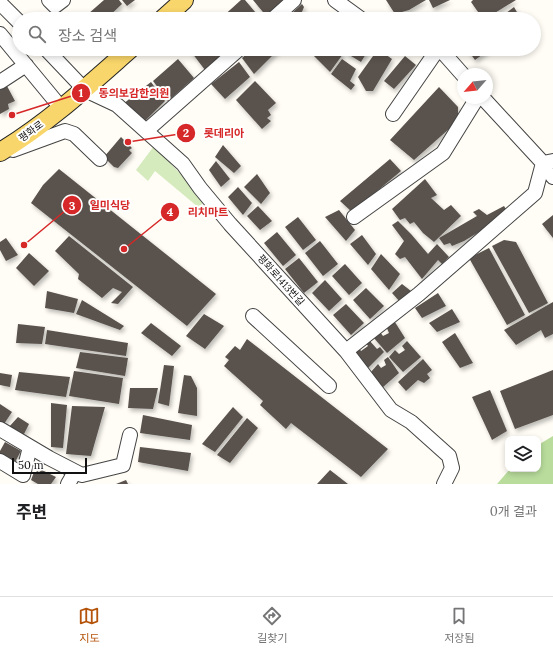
<!DOCTYPE html>
<html lang="ko">
<head>
<meta charset="utf-8">
<style>
  :root { --surface:#fff; --page:#f2f2f2; --text:#202124; --muted:#757577; --line:#e0e0e0; --accent:#b45309 }
  body { margin:0; font-family:Lora,"Noto Sans KR",serif; background:var(--page); color:var(--text) }
  .controls { position:absolute; right:12px; bottom:12px; display:grid; overflow:hidden; border-radius:8px; box-shadow:0 2px 6px #0003 }
  .controls button { width:36px; height:36px; display:grid; place-items:center; padding:0; border:0; border-bottom:1px solid var(--line); background:var(--surface); color:var(--text); font:20px sans-serif }
  .compass { position:absolute; left:457px; top:68px; width:36px; height:36px; border-radius:50%; background:var(--surface); box-shadow:0 2px 6px #0003; rotate:242deg }
  .scale { position:absolute; left:12px; bottom:10px; width:75px; box-sizing:border-box; padding-left:4px; border:2px solid #111; border-top:0; font-size:11px; line-height:14px; white-space:nowrap; color:#111; -webkit-text-stroke:3px #fff; paint-order:stroke }
  .list { margin:0; padding:0; list-style:none }
  h2 { display:flex; justify-content:space-between; align-items:center; height:52px; margin:0; padding:0 16px; font-size:17px }
  h2 small { font-size:13px; font-weight:400; color:var(--muted) }
  .icon { flex:none; width:22px; height:22px; fill:none; stroke:currentColor; stroke-width:2; stroke-linecap:round; stroke-linejoin:round }
  .map { position:relative; flex:none; width:553px; height:484px; overflow:hidden }
  .search { position:absolute; background:var(--surface); box-shadow:0 2px 6px #0003; left:12px; right:12px; top:12px; height:44px; display:flex; align-items:center; gap:10px; box-sizing:border-box; padding:0 14px; border-radius:22px; color:var(--muted); font-size:15px }
  .sheet { height:112px; background:var(--surface) }
  nav { display:flex; justify-content:space-around; align-items:center; box-sizing:border-box; height:56px; border-top:1px solid var(--line); background:var(--surface); font-size:11px; color:var(--muted) }
  nav a { display:grid; justify-items:center; gap:2px }
  nav .on { color:var(--accent) }
  .map>svg:first-child { display:block }
  .green { fill:#d5ebbd }
  .forest { fill:#b9dc9c }
  .building { fill:#5a524d; filter:url(#shadow) }
  .lines { fill:none; stroke-linecap:round; stroke-linejoin:round }
  .minor-casing { stroke:#444; stroke-width:16 }
  .major-casing { stroke:#222; stroke-width:20 }
  .minor { stroke:#fff; stroke-width:14 }
  .major { stroke:#f9d66b; stroke-width:18 }
  .labels { text-anchor:middle; dominant-baseline:central; stroke-width:4; stroke-linejoin:round; paint-order:stroke }
  .street-label { font-size:10px; fill:#111; stroke:#fff }
  .leader { fill:none; stroke:#d62828; stroke-width:1.5 }
  .callout-dot { fill:#d62828; stroke:#fff; stroke-width:1.5 }
  .mark-label { font-size:12px; text-anchor:middle; font-weight:bold; fill:#fff }
  .callout-label { font-size:11px; text-anchor:middle; font-weight:bold; fill:#d62828; stroke:#fff; stroke-width:4; stroke-linejoin:round; paint-order:stroke }
</style>
</head>
<body>
<div class="map">
<svg width="553" height="484" viewBox="0 0 553 484">
  <defs>
    <filter id="shadow"><feDropShadow dx="2" dy="3" stdDeviation="2" flood-color="#0004"/></filter>
  </defs>
  <rect width="100%" height="100%" fill="#fffdf5"/>
  <path class="green" d="M154,146L206,201L198,207L155,171L148,181L136,170Z"/>
  <path class="forest" d="M553,436V484H497L510,469H538V445Z"/>
  <path class="building" d="M104,0H119L122,4L106,19H92L88,14Z
    M122,0H135L127,6Z
    M241,0H245L261,19H220Z
    M253,0H284L267,17Z
    M386,0H426L409,10L395,14Z
    M429,0H450L433,8Z
    M473,0H516L485,19H483L471,2Z
    M302,4L304,7L299,19H285Z
    M514,7L521,19H498Z
    M56,49H67L60,54Z
    M189,49H228L205,70Z
    M252,49H279L254,74L242,58Z
    M317,49H335L343,54L330,72L313,55Z
    M348,49H369L361,62L346,53Z
    M378,49L392,59L373,91H366L358,77Z
    M467,49H490L475,60Z
    M405,56L416,65L394,89L384,81Z
    M178,59L194,78L168,101L153,81Z
    M342,59L356,69L350,81L355,85L351,90L331,74Z
    M239,62L250,77L225,99L211,84Z
    M255,81L276,103L268,110L271,115L267,118L271,121L262,129L236,100Z
    M151,82L165,101L143,123L123,104Z
    M7,86L15,101L8,104L9,109L0,114V90Z
    M439,87L458,107V121L414,160L390,140Z
    M121,137L132,148L129,150L132,153L118,168L114,167L104,157Z
    M223,145L241,166L234,173L215,157Z
    M390,159L401,171L352,212L340,201Z
    M216,161L230,179L221,187L209,170Z
    M59,169L216,294L187,326L31,203L43,185Z
    M257,174L270,193L261,204L244,187Z
    M425,179L437,195L431,198L444,210L451,205L461,216L434,242L423,233L414,222L410,224L405,218L400,220L392,209Z
    M238,187L252,203L243,215L228,197Z
    M258,206L272,221L260,230L247,216Z
    M504,206L509,214L464,241L452,246L450,243L444,245L439,238L477,216L473,212L479,209L487,215Z
    M339,210L355,230L346,241L325,217Z
    M553,215V238L542,224Z
    M298,217L316,240L303,250L285,227Z
    M398,221L411,234L428,254L437,244L449,257L442,264L438,260L422,279L405,257L400,259L395,254L404,241L392,225Z
    M277,232L296,255L283,266L264,243Z
    M362,235L376,254L368,265L350,244Z
    M69,236L133,287L118,304L111,303L122,292L113,288L102,298L78,279L79,274L55,251Z
    M6,238L18,255L6,261L0,250V242Z
    M504,240L516,242L548,303L529,313L492,246Z
    M320,241L338,264L323,276L305,253Z
    M489,248L525,315L507,325L469,258Z
    M29,253L49,271L34,286L16,268Z
    M381,254L400,274L389,290L371,269Z
    M299,258L318,282L304,293L285,269Z
    M345,264L362,283L349,295L332,276Z
    M325,280L342,299L329,311L312,293Z
    M402,284L411,291L401,303L392,293Z
    M366,288L384,306L370,319L353,300Z
    M47,291L78,299L74,313L45,308Z
    M438,293L446,306L422,318L415,308Z
    M82,300L124,326L120,330L76,314Z
    M553,302V334L545,338L541,330L516,345L504,330Z
    M346,304L364,323L351,335L333,315Z
    M452,309L460,322L437,332L429,323Z
    M204,314L224,326L205,349L186,336Z
    M393,319L405,338L387,353L373,337L380,332L383,336L389,333L386,326Z
    M151,323L181,346L172,356L141,333Z
    M18,324L45,327L42,344L16,343Z
    M47,330L128,343L126,356L45,344Z
    M455,333L473,363L460,368L442,342Z
    M247,339L388,449L361,477L291,423L286,429L260,405L263,401L224,366L229,360L225,357L235,346L240,350Z
    M369,340L377,349L380,347L384,352L366,370L353,354L359,348L361,351L368,346L366,343Z
    M407,341L421,357L403,372L389,357L395,350L399,354L405,350L402,346Z
    M80,352L128,358L125,376L76,368Z
    M388,357L399,373L382,388L370,373L378,364L381,368L386,365L384,360Z
    M423,359L432,370L427,374L430,378L424,383L418,380L406,391L398,382Z
    M164,365L174,366L169,406L158,403Z
    M553,370V415L515,429L500,391Z
    M74,371L123,378L119,404L69,396Z
    M19,372L70,377L66,397L15,390Z
    M0,373L12,375L10,387L0,385Z
    M184,375L191,376L197,388V416L178,413Z
    M130,388H158L153,409L128,408Z
    M490,390L507,431L492,440L472,397Z
    M51,403L67,405L63,448L51,447Z
    M0,404L12,412L4,424L0,422Z
    M72,406L105,407L91,456L66,454Z
    M233,407L243,417L215,452L202,444Z
    M143,415L192,425L190,440L140,433Z
    M18,417L29,424L24,434L8,428Z
    M247,418L258,428L230,463L217,455Z
    M5,442L21,451L14,464L0,456V451Z
    M140,447L191,453L188,471L138,462Z
    M42,470L56,477L51,484H38L31,480L34,472L35,474L37,471L39,472Z
    M330,470L348,484H317Z
    M126,480L128,484H116Z"/>
  <g class="lines">
    <defs>
      <path id="minor" d="M49,0L55,6L63,0
        M335,0L361,19
        M0,3L19,22
        M273,19L294,0
        M0,34L62,109
        M46,49L85,90L117,105L183,164L200,188L230,224L346,351L391,410L411,422L449,456L452,468L444,484
        M440,49L463,75
        M0,82L26,65
        M483,98L543,163L553,161
        M393,114L438,49
        M146,131L239,49
        M13,150L65,131L74,134L100,159
        M543,163L553,177
        M354,217L443,153L477,98
        M253,316L329,386
        M346,351L419,294L535,193L543,163
        M0,429L49,458L82,475L123,465L130,435
        M0,461L23,475L30,447
        M68,484L75,472"/>
      <path id="major" d="M163,19L184,0
        M0,152C48,123 88,86 130,49"/>
    </defs>
    <use href="#minor" class="minor-casing"/>
    <use href="#major" class="major-casing"/>
    <use href="#minor" class="minor"/>
    <use href="#major" class="major"/>
  </g>
  <g class="labels">
    <g class="street-label">
      <text transform="translate(31 131) rotate(-36)">평화로</text>
      <text transform="translate(281 280) rotate(48)">평화로1413번길</text>
    </g>
  </g>
  <path class="leader" d="M12 115L81 93M128 142L186 133M24 245L72 205M124 249L170 212"/>
  <g class="callout-dot">
    <circle cx="12" cy="115" r="4"/>
    <circle cx="128" cy="142" r="4"/>
    <circle cx="24" cy="245" r="4"/>
    <circle cx="124" cy="249" r="4"/>
    <circle cx="81" cy="93" r="10"/>
    <circle cx="186" cy="133" r="10"/>
    <circle cx="72" cy="205" r="10"/>
    <circle cx="170" cy="212" r="10"/>
  </g>
  <g class="mark-label">
    <text x="81" y="97">1</text>
    <text x="186" y="137">2</text>
    <text x="72" y="210">3</text>
    <text x="170" y="216">4</text>
  </g>
  <g class="callout-label">
    <text x="134" y="97">동의보감한의원</text>
    <text x="224" y="137">롯데리아</text>
    <text x="110" y="209">일미식당</text>
    <text x="208" y="216">리치마트</text>
  </g>
</svg>
<div class="controls">
<button><svg class="icon" aria-label="layers" viewBox="0 0 24 24"><path d="M12 4l9 5-9 5-9-5zM3 14l9 5 9-5"/></svg></button>
</div>
<svg class="compass" viewBox="-18 -18 36 36"><path d="M0-13l5 13h-10z" fill="#e53935"/><path d="M0 13l5-13h-10z" fill="#757577"/></svg>
<div class="scale">50 m</div>
<div class="search"><svg class="icon" aria-label="search" viewBox="0 0 24 24"><circle cx="10" cy="10" r="6"/><path d="M15 15l6 6"/></svg>장소 검색</div>
</div>
<section class="sheet">
<h2>주변<small>0개 결과</small></h2>
<ul class="list">
</ul>
</section>
<nav>
<a class="on"><svg class="icon" aria-label="map" viewBox="0 0 24 24"><path d="M3 6l6-2 6 2 6-2v14l-6 2-6-2-6 2zM9 4v14M15 6v14"/></svg>지도</a>
<a><svg class="icon" aria-label="directions" viewBox="0 0 24 24"><path d="M12 3l9 9-9 9-9-9zM9 14v-3h6M13 9l2 2-2 2"/></svg>길찾기</a>
<a><svg class="icon" aria-label="saved" viewBox="0 0 24 24"><path d="M7 4h10v16l-5-4-5 4z"/></svg>저장됨</a>
</nav>
</body>
</html>
